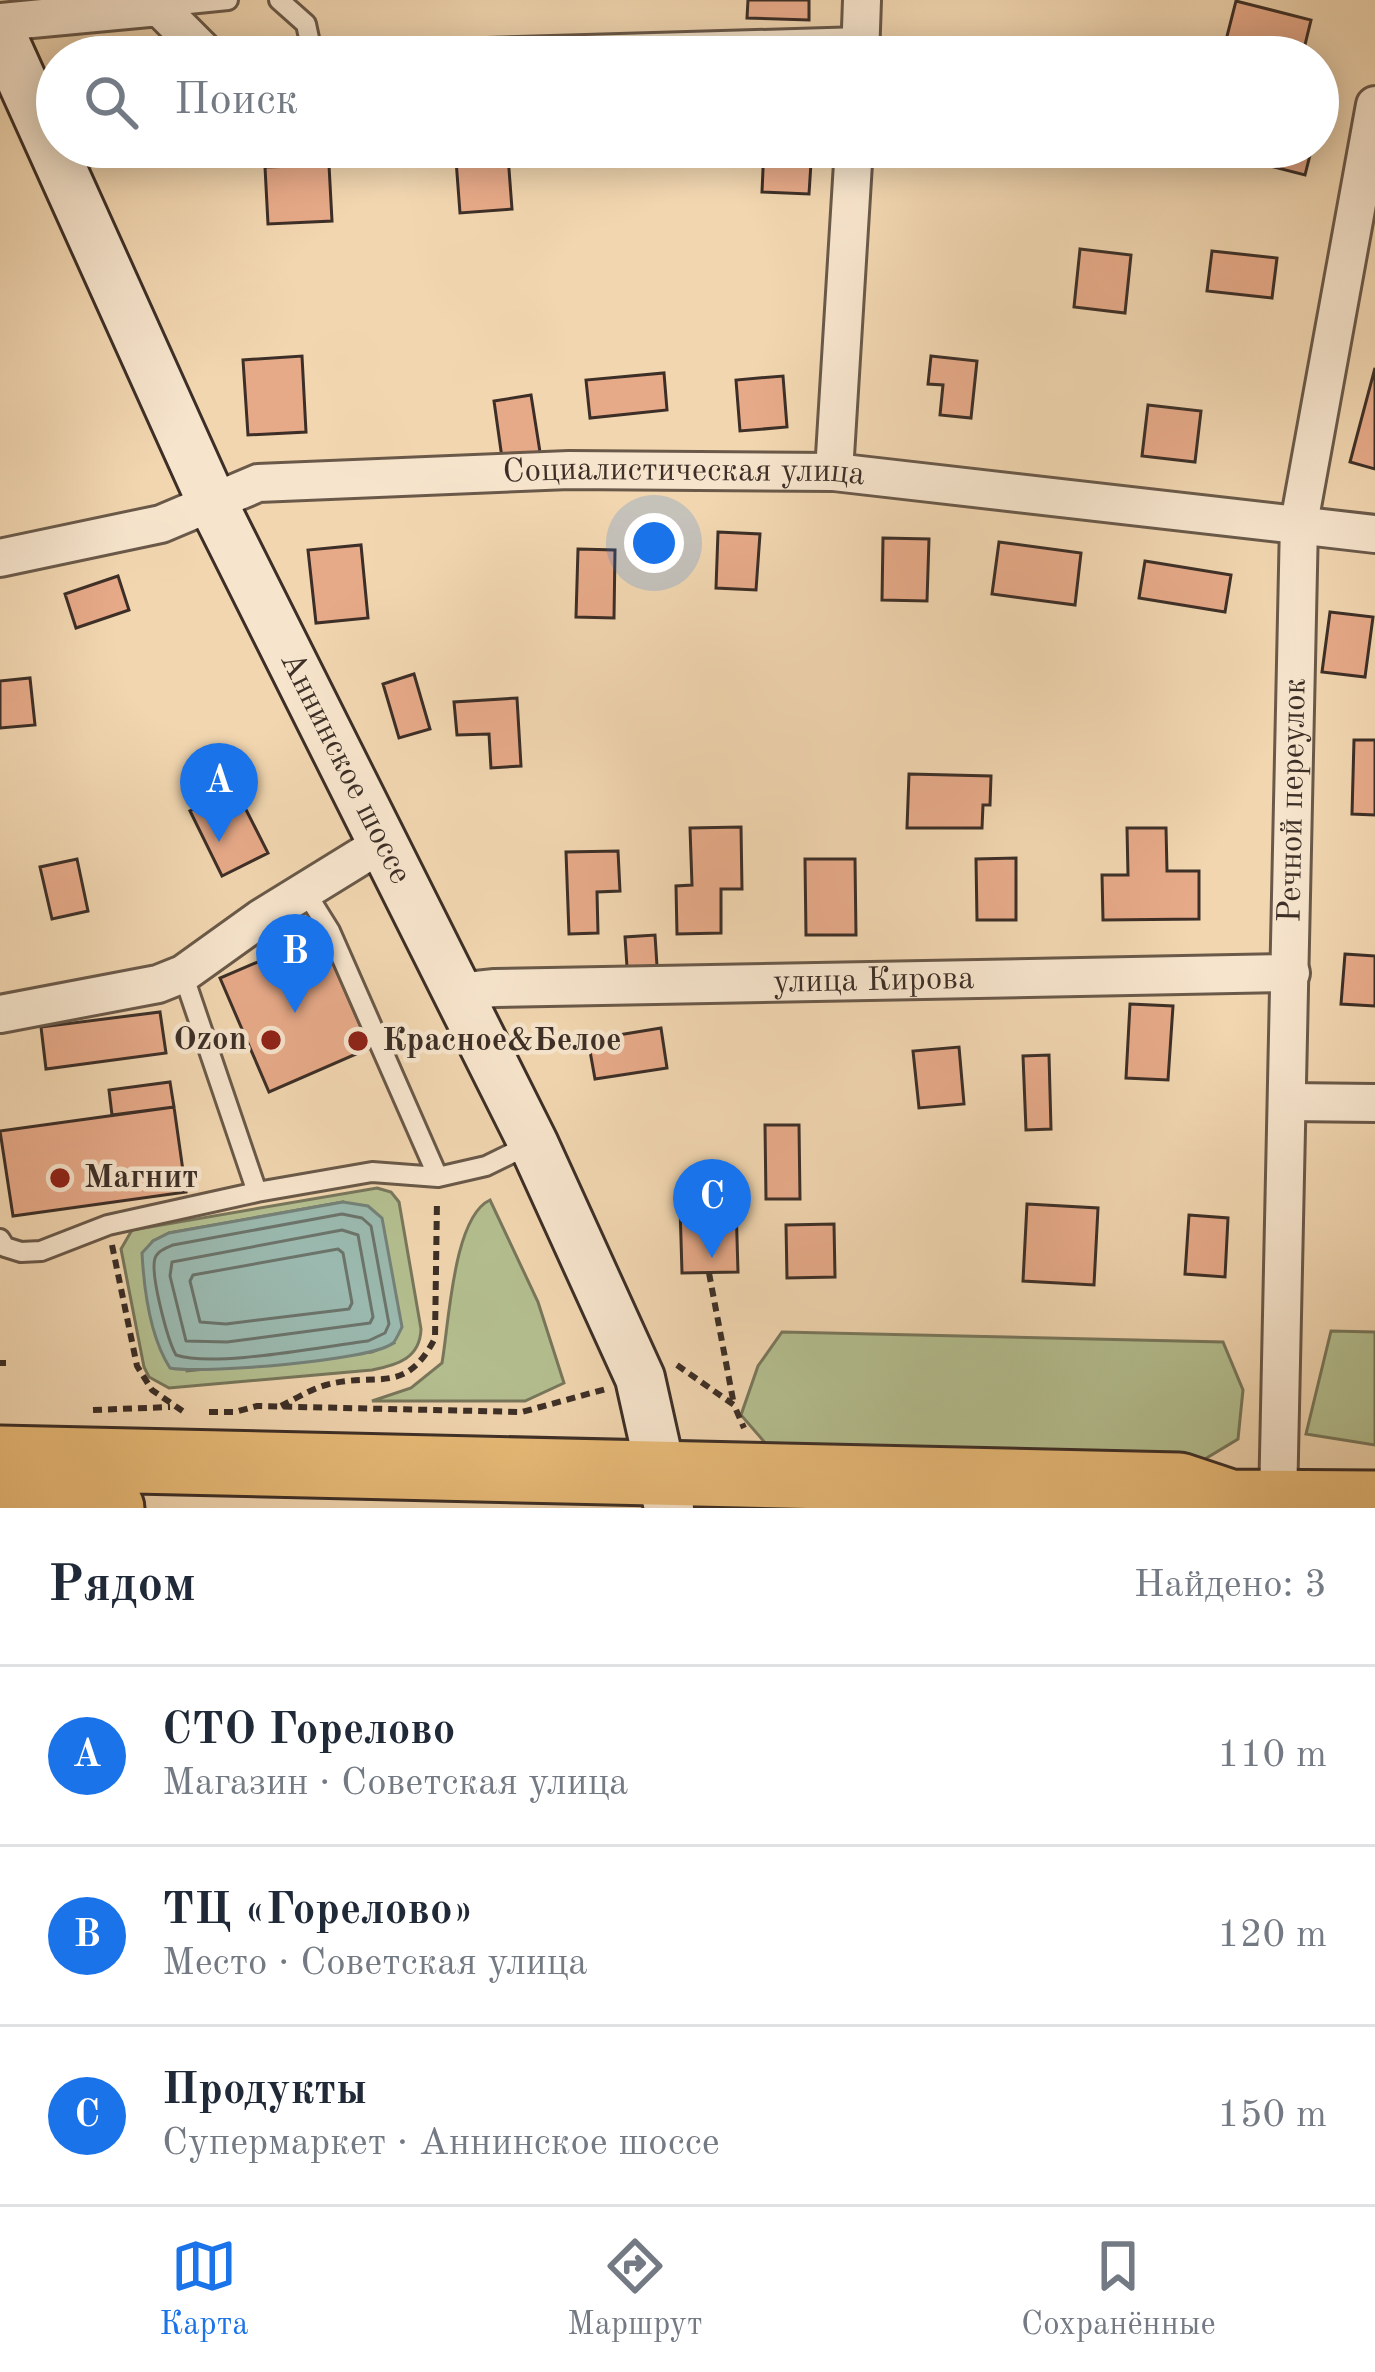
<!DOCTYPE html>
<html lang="ru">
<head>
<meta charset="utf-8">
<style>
  :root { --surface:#fff; --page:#f2f2f3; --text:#1f2937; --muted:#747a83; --line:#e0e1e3; --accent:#1a73e8 }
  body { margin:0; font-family:"Old Standard TT",serif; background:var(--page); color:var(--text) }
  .you { position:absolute; left:654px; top:543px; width:42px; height:42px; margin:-30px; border:9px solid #fff; border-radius:50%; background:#1a73e8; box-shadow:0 0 0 18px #1a73e833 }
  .badge { display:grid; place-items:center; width:78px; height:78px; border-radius:50%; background:var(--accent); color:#fff; font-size:39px; font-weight:700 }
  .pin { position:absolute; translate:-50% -99px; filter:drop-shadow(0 3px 6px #0008) }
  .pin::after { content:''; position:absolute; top:63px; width:42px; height:36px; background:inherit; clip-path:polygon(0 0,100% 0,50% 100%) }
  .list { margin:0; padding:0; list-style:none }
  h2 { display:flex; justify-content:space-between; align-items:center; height:156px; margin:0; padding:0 48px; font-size:51px }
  h2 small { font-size:39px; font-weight:400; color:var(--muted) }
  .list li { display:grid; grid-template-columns:78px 1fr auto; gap:36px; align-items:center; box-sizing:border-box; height:180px; padding:0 48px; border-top:3px solid var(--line) }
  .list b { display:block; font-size:45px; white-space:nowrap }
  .list p { margin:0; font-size:39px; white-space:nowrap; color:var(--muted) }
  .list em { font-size:39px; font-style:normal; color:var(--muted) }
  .icon { flex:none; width:66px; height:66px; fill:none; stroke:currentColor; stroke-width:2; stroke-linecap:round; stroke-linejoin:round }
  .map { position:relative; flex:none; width:1375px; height:1508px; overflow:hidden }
  .search { position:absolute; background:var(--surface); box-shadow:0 6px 30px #0003; left:36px; right:36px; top:36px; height:132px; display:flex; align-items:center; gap:30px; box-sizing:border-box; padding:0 42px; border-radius:66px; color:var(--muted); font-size:45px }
  .sheet { height:696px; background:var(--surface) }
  nav { display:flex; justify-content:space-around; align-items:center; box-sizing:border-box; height:168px; border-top:3px solid var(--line); background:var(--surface); font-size:33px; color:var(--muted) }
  nav a { display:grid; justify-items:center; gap:6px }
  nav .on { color:var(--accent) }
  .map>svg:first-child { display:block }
  .green { fill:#b4bf90; stroke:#78775c; stroke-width:3; fill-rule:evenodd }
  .water { fill:#9bb9af; stroke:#758279; stroke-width:3 }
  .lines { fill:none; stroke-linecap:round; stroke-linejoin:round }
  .shore { stroke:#6c746b; stroke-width:3 }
  .building { fill:#e7aa89; stroke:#3d2f27; stroke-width:3 }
  .lane-casing { stroke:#6a5949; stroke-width:24 }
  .street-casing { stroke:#6a5949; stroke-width:42 }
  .secondary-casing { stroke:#3d2f27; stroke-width:54 }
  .highway-casing { stroke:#3d2f27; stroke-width:69 }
  .path { stroke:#3d2f27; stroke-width:6; stroke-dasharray:9 6; stroke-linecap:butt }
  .lane { stroke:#f6e4cc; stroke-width:18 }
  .street { stroke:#f6e4cc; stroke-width:36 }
  .secondary { stroke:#f6e4cc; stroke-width:48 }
  .highway { stroke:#e8bb78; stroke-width:63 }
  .poi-dot { fill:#8f2418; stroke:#f6e4cc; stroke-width:4.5 }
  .labels { text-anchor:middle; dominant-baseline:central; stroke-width:9; stroke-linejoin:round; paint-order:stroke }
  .street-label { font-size:33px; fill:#3d2f27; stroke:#f6e4cc }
  .poi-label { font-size:33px; font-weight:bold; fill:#3d2f27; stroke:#f6e4cc; text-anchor:start }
</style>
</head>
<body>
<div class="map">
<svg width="1375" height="1508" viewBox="0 0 1375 1508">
  <rect width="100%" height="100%" fill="#f1d6b0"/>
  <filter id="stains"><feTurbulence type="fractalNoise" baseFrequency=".00167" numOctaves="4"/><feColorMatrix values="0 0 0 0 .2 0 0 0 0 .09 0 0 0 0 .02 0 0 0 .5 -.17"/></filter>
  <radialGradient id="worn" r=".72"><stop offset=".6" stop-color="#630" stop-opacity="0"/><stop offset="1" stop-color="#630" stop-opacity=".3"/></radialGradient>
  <path class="green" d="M377,1188L391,1192L399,1202L421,1329C420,1358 398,1365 372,1370L169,1388L149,1377L144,1367L121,1249L132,1230ZM343,1202L394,1343L372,1352L187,1371L153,1241L169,1233Z
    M490,1200L538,1302L564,1383L525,1401H372L411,1388L442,1363C449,1324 453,1217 490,1200Z
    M1331,1331L1375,1332V1445L1306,1434Z
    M782,1332L1223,1342L1243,1390L1238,1439L1195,1465L774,1453L741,1415L758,1366Z"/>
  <path class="water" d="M343,1202L368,1206L382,1218L402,1327C401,1329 395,1342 393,1343C372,1361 200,1374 170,1368C150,1337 144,1290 142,1253L153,1241L169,1233Z"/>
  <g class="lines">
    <path class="shore" d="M342,1214L362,1218L371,1226L389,1324L385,1333L368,1341C324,1346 214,1368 176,1355C168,1341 148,1269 156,1256C159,1250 168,1247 173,1245Z
      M342,1230L358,1235L373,1317L370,1323L227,1342L186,1341L170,1276L172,1262Z
      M338,1249L343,1253L352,1303L349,1309L226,1324L200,1322L190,1281L193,1275Z"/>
  </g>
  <path class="building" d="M748,0H809V20L747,18Z
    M1236,1L1311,20L1302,57H1244L1223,52Z
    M575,147H616L617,164L576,166Z
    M764,147H812L809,194L762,192Z
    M1250,147H1312L1305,175L1247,160Z
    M508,156L512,209L460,213L456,160Z
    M329,165L332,221L268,224L265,167Z
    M1080,249L1131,255L1125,313L1074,307Z
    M1212,251L1277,258L1272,298L1207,291Z
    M302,356L306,432L248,435L243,360Z
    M931,356L977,361L971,418L940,415L943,385L928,384Z
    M1375,368V469L1350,462Z
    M664,373L667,410L590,418L586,380Z
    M783,376L787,427L740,431L736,380Z
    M531,395L540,452L502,458L494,401Z
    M1148,405L1201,411L1195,462L1142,456Z
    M718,532L760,534L756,590L716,588Z
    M883,538L929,539L927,601L882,600Z
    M999,542L1081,553L1075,605L992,594Z
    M361,545L368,618L316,623L308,550Z
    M578,549L615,550L614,618L576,617Z
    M1145,561L1231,575L1225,612L1139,598Z
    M118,576L129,610L76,628L65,594Z
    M1330,612L1373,617L1365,677L1322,672Z
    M414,674L430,729L399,738L383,684Z
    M30,678L35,725L0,728V681Z
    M517,698L521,766L491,768L489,734L457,735L454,702Z
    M1354,740H1375V815L1352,814Z
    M909,774L991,776L990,805H983L982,828H907Z
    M235,788L268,853L222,876L190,811Z
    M741,827L742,889H721V933L677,934L676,886L692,885L690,828Z
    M1127,828H1166L1167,871H1199V919L1103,920L1102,875H1128Z
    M618,851L620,891L597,892L598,933L569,934L566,852Z
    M1016,858V920H977L976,859Z
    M77,859L88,911L52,919L40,867Z
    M805,859H855L856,935H806Z
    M321,935L370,1048L269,1092L220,978Z
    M655,935L657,966L627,967L625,937Z
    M1345,954L1375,956V1006L1341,1004Z
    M1130,1004L1173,1006L1168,1080L1126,1078Z
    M160,1012L166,1053L46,1069L41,1027Z
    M661,1028L667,1068L595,1079L588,1040Z
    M959,1047L964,1104L919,1108L913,1051Z
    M1049,1055L1051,1129L1026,1130L1023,1056Z
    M170,1082L174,1107L112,1115L109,1090Z
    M174,1107L186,1192L13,1216L0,1131Z
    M765,1125H799L800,1199H766Z
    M736,1204L738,1272L682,1273L680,1206Z
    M1027,1204L1098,1208L1094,1285L1023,1281Z
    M1189,1215L1228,1218L1225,1277L1185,1274Z
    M834,1224L835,1277L787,1278L786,1225Z"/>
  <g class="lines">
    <defs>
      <path id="lane" d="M279,0L306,24L313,57
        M159,7L228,0
        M305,891L330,931L438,1177
        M183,974L257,1192
        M0,1239L5,1247L21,1252L41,1251L108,1225L257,1192L372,1172L438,1177L486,1166L533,1143"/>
      <g id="street">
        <path d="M0,22L159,7L209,57"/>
        <path d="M487,57L861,46"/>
        <path d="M860,57L862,0"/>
        <path d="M834,472L854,147"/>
        <path id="s1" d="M0,558L161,524L258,483L569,470L834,472L1375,534"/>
        <path id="s2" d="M457,992L495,988L1291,973"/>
        <path d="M0,1014L158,984L183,974L261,918L381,844"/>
        <path d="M1288,1102L1375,1103"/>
        <path id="s3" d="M1278,1502L1299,523L1375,105"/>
      </g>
      <g id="secondary">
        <path id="s4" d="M0,32L211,500L533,1143L640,1378L669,1508"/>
      </g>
      <path id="highway" d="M0,1458L1179,1485L1230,1502L1375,1503
        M0,1507L112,1508"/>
    </defs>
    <use href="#lane" class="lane-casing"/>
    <use href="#street" class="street-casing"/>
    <use href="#secondary" class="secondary-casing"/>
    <use href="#highway" class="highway-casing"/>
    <path class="path" d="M112,1245L137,1366L152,1390L184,1412
      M709,1273L734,1405
      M0,1363H6
      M677,1365L734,1405L744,1428
      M281,1406C295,1399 311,1389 326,1385C377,1371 405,1397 435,1338L437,1200
      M93,1410L170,1407
      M209,1412H235L257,1406L522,1412L606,1389"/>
    <use href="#lane" class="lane"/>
    <use href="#street" class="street"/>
    <use href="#secondary" class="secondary"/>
    <use href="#highway" class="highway"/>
  </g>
  <g class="poi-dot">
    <circle cx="271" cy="1040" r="12"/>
    <circle cx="358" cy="1041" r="12"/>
    <circle cx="60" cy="1178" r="12"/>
  </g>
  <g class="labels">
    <g class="street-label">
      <text stroke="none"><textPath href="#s1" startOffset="696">Социалистическая улица</textPath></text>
      <text stroke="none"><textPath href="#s4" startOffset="813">Аннинское шоссе</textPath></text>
      <text stroke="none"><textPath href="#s3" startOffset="702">Речной переулок</textPath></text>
      <text stroke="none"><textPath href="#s2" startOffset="417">улица Кирова</textPath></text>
    </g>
    <g class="poi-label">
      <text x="247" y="1040" text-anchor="end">Ozon</text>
      <text x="382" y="1041">Красное&amp;Белое</text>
      <text x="84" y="1178">Магнит</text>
    </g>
  </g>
  <rect width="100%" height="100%" filter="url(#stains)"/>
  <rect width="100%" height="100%" fill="url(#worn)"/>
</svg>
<div class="you"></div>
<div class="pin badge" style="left:219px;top:842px">A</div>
<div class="pin badge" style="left:295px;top:1013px">B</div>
<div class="pin badge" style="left:712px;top:1258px">C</div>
<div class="search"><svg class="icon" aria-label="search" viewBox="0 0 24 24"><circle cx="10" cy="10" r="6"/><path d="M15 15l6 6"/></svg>Поиск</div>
</div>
<section class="sheet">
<h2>Рядом<small>Найдено: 3</small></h2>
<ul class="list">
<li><span class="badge">A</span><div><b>СТО Горелово</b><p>Магазин · Советская улица</p></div><em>110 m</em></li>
<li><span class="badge">B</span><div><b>ТЦ «Горелово»</b><p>Место · Советская улица</p></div><em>120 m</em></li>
<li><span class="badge">C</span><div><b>Продукты</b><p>Супермаркет · Аннинское шоссе</p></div><em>150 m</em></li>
</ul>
</section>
<nav>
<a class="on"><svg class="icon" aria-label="map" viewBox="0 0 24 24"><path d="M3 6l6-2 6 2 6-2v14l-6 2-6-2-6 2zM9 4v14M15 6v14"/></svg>Карта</a>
<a><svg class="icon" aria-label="directions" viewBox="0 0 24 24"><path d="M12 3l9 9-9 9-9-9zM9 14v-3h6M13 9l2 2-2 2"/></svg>Маршрут</a>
<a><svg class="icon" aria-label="saved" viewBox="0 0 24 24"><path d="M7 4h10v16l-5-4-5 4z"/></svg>Сохранённые</a>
</nav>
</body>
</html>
